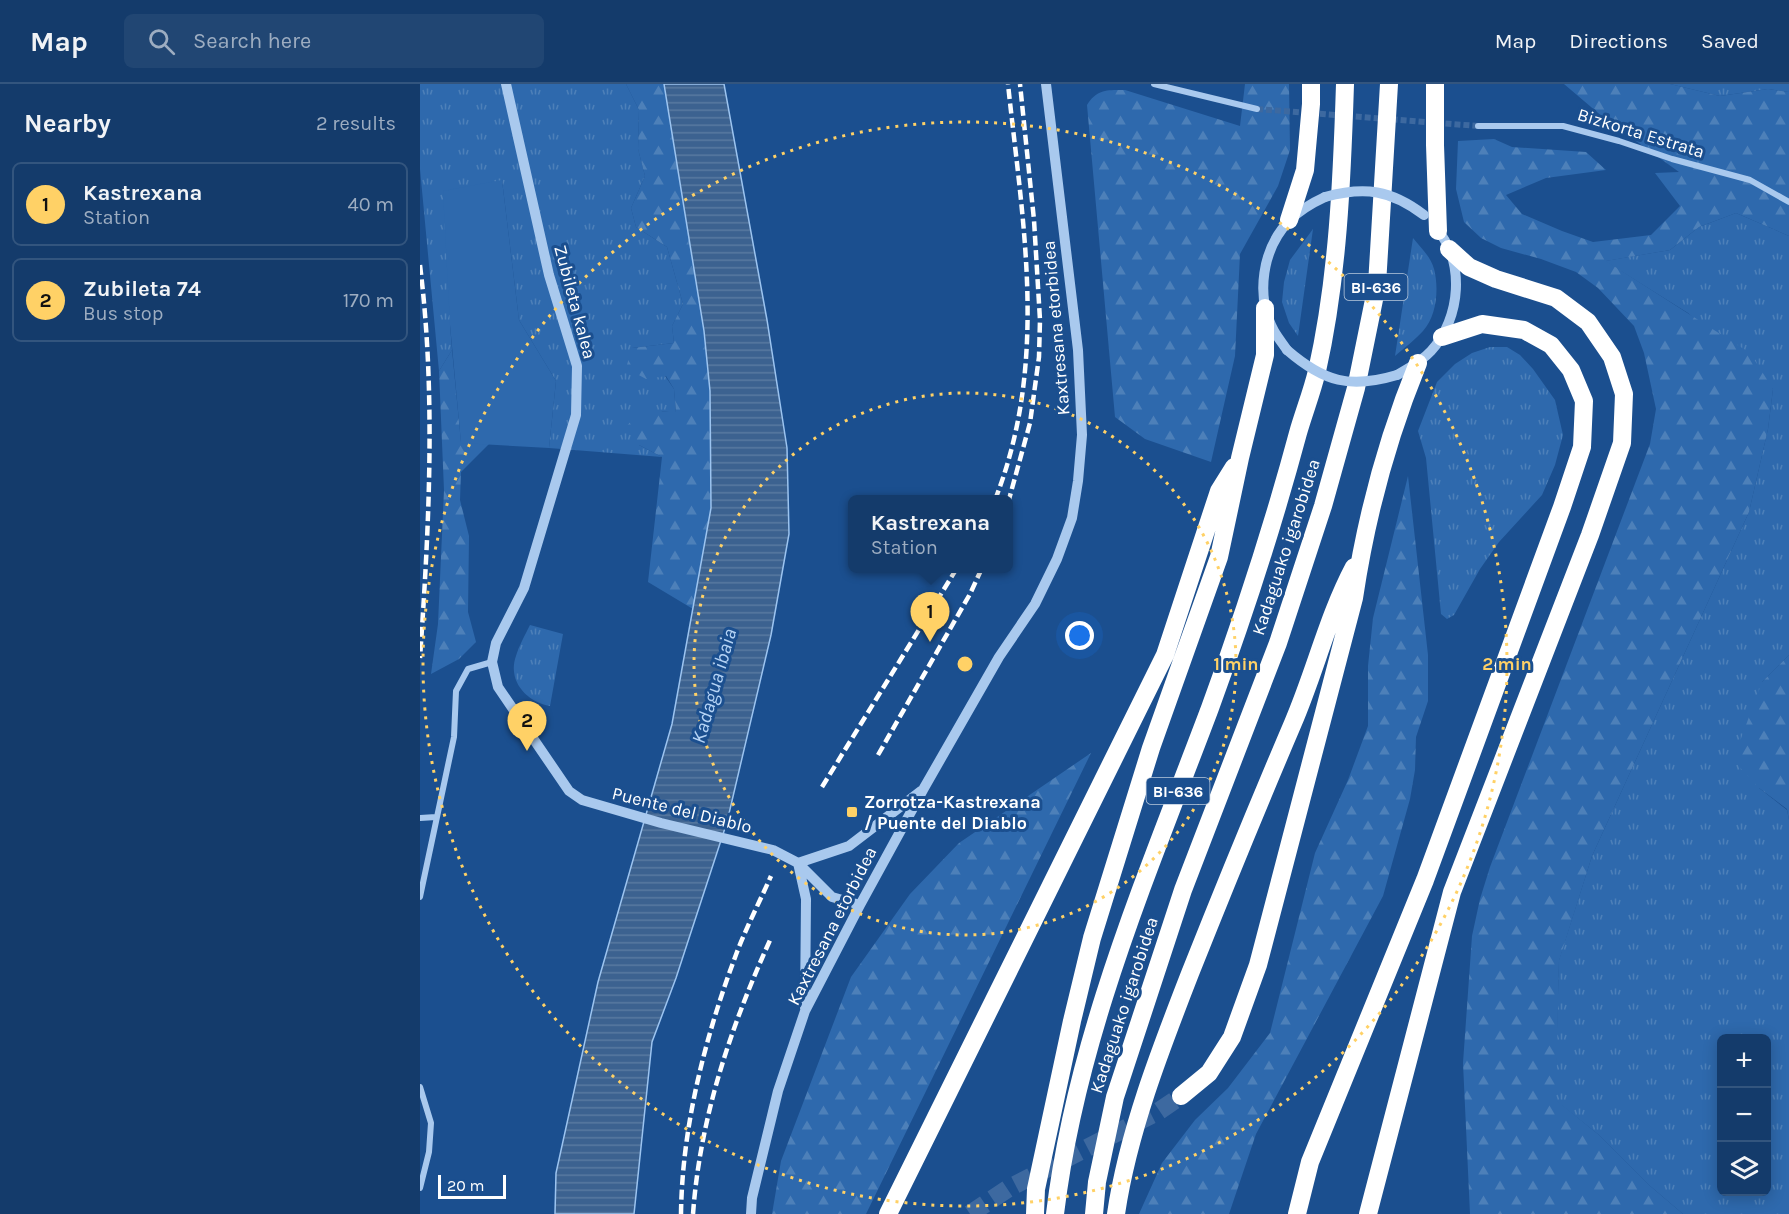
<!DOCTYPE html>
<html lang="en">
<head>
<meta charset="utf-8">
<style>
  :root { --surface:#143b6b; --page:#214673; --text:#f1f3f6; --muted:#9dadc1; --line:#33557e; --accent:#ffd166 }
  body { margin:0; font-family:Karla,sans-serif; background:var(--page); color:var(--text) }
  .controls { position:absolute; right:18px; bottom:18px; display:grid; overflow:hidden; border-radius:9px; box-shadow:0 3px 15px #0003 }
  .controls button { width:54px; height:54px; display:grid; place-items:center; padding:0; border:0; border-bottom:2px solid var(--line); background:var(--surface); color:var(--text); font:30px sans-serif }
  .scale { position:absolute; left:18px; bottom:15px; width:68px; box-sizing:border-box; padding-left:6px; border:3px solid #fff; border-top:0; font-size:16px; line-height:21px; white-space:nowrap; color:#fff; -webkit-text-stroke:4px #1b4f8f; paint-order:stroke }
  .you { position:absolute; left:660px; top:552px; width:21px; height:21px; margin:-15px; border:4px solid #fff; border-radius:50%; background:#1a73e8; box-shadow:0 0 0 9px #1a73e833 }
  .badge { display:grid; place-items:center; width:39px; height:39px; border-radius:50%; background:var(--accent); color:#111; font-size:20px; font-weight:700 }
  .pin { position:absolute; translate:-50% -50px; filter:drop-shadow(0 2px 3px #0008) }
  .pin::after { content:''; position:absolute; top:32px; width:21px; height:18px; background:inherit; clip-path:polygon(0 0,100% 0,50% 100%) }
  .popup { position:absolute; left:428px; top:411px; width:165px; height:78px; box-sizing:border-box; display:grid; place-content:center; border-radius:9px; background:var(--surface); filter:drop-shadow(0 2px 4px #0005); font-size:20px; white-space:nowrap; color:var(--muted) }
  .popup b { font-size:22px; color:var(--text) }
  .popup::after { content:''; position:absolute; left:50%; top:100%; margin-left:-12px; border:12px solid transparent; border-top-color:var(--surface) }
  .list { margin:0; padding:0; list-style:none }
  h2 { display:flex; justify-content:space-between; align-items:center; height:78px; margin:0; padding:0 24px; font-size:26px }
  h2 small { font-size:20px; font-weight:400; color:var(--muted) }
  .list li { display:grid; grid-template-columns:39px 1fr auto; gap:18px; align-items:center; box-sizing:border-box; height:84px; margin:0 12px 12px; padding:0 12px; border:2px solid var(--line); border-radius:9px }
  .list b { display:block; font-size:22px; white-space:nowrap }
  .list p { margin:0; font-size:20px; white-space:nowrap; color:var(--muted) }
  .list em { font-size:20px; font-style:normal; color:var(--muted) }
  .icon { flex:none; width:33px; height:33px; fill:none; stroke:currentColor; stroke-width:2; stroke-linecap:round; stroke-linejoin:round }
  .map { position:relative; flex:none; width:1369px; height:1130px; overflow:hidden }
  header { display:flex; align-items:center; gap:36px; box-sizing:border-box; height:84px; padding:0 30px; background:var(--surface); border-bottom:2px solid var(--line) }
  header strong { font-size:28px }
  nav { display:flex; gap:33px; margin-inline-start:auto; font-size:21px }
  .search { width:420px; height:54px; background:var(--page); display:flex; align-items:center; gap:15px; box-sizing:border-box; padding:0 21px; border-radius:9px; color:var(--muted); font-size:22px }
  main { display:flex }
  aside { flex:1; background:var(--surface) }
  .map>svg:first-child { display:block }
  .grass { fill:url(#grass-tufts); fill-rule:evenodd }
  .forest { fill:url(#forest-firs) }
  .garden { fill:#2e69ad }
  .water { fill:url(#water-rules); stroke:#9cc4f0; stroke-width:1.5 }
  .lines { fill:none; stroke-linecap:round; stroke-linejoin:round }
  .minor-tunnel { stroke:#3d69a0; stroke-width:6; stroke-dasharray:6 3; stroke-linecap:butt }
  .motorway-tunnel { stroke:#3d69a0; stroke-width:18; stroke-dasharray:18 9; stroke-linecap:butt }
  .minor { stroke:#a9c9ee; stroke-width:6 }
  .tertiary { stroke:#a9c9ee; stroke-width:10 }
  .motorway { stroke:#fff; stroke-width:18 }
  .rail { stroke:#fff; stroke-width:4.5; stroke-dasharray:10 4.5; stroke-linecap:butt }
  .tertiary-bridge { stroke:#a9c9ee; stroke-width:10 }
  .ring { fill:none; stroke:#ffd166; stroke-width:3; stroke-dasharray:3 6 }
  .poi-dot { fill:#ffd166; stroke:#1b4f8f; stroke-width:2 }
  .labels { text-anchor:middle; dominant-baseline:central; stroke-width:6; stroke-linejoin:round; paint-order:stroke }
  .shield { fill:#1b4f8f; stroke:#bbcadd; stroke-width:1.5 }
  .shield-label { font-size:16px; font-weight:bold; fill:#fff }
  .street-label { font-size:18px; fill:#fff; stroke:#1b4f8f }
  .poi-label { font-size:18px; font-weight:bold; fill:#fff; stroke:#1b4f8f; text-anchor:start }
  .water-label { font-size:20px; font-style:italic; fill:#b5d3f5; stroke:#1b4f8f }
  .centre { fill:#ffd166; stroke:#1b4f8f; stroke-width:3 }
  .ring-label { font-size:18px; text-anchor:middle; font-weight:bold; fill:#ffd166; stroke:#1b4f8f; stroke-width:6; stroke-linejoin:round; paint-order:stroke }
</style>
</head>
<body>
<header>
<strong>Map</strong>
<div class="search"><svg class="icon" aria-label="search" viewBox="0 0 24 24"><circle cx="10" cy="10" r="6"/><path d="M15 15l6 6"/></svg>Search here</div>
<nav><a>Map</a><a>Directions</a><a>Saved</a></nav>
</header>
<main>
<aside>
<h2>Nearby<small>2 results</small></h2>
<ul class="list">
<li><span class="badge">1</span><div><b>Kastrexana</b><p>Station</p></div><em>40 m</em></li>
<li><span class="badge">2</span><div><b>Zubileta 74</b><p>Bus stop</p></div><em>170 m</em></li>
</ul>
</aside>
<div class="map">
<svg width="1369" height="1130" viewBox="0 0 1369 1130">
  <defs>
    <pattern id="grass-tufts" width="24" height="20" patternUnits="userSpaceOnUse" patternTransform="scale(1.5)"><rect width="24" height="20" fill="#2e69ad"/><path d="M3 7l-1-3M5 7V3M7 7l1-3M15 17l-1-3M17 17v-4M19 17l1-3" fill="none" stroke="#4d80b9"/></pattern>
    <pattern id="forest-firs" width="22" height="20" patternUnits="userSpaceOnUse" patternTransform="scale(1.5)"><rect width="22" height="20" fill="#2e69ad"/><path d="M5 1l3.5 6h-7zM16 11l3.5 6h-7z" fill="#4d80b9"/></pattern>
    <pattern id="water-rules" width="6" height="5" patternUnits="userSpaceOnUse" patternTransform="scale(1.5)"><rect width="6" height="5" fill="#3c6290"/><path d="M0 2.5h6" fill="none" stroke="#597aa1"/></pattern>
  </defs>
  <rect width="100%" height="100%" fill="#1b4f8f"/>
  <path class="grass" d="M0,0H206L219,26L218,65L225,92L211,124L216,143L247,163L263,220L252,242L254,259L212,264L245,292L254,305L256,329L242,327L219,361L242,373L129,364L136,297L99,236L82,96L30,241L32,266L19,287L0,85Z
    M1250,0H1369V8L1348,5L1300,12Z
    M1316,129L1369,152V571L1342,598L1339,704L1367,726L1369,736V1130H1263L1229,1101L1179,1051L1135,1016L1139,876L1172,772L1329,428L1348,345L1353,305L1268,229L1185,177L1250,166L1279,143ZM1302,954H1346V1108H1302Z
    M893,145L878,252L869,239L862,218L864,198L870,176Z
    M993,154C1001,164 1011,173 1014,185C1019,204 1017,232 1003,247C995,256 984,264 975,272Z
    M1070,263H1087L1100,271L1113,285L1135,316L1143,351L1135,381L1122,411L1079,458L1060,485L1034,531L1027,535L1021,530L1006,374L998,347L1017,298L1035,280L1052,269Z
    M110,541L143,550L130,622C107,618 87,597 96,572C99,562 105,551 110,541Z"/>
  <path class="forest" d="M206,0H244L284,247L290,307L291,424L273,525L228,498L242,373L219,361L205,344L221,326L256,328L254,305L246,292L226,295L206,284L212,264L254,259L252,242L263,220L247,163L216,143L211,124L225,92L218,65L219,26Z
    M825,0H869L870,66L858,102L820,170L815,272L791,378L725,355L695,333L667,21C677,5 687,6 705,6L820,42Z
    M1144,0H1250L1300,12L1348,5L1369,8V152L1316,129L1279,143L1250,166L1186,177L1330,269L1353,305L1348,345L1329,428L1172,772L1139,877L1136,1016L1179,1051L1229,1101L1263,1130H1050L1043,979L1052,852L1060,815L1070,783L1230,360L1236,325L1224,269L1214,242L1178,204L1156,188L1121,175L1081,164L1061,154L1044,138L1036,105L1038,57L1074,55L1092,63L1166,68L1186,86L1126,94L1086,111L1102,130L1142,147L1173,158L1231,151L1260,122L1235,89L1259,88L1184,34Z
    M32,266L41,358L70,359L41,388L40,416L49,452L48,528L56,558L39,575L11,590L18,540L24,406L19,287Z
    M988,392L1008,571V617L996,653L995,686L990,715L963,812L836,1050L809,1130H719L742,1079L775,1036L808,1004L850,949L895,769L928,696L948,642V582L953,534Z
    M1369,571V736L1367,725L1339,704L1313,676L1342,598Z
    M671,669L446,1130H352L361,1077L431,893L490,810L539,759Z"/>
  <path class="garden" d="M82,96L99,236L136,297L129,364L41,359L30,241L23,107Z"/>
  <path class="water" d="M244,0H304L347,236L367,364L369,450L351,551L307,738L256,894L232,958L214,1130H135L136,1089L178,898L252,640L291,424L290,307L284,247Z"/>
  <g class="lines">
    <path class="minor-tunnel" d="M837,25L1058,42"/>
    <path class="motorway-tunnel" d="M550,1130L589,1104L739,1027L761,1012"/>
    <path class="minor" d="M734,0L837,25
      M1058,42H1143L1199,57L1252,75L1330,96L1369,118
      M0,734L16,733
      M0,813L34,653L36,607L48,585L72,578
      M0,1003L11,1039L9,1068L0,1104"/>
    <path class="tertiary" d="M86,0L129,191L157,282L156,331L104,504L76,559L72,578L78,603L149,707L162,716L241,739L353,766L378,779L412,813L440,821
      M867,266C863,260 858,254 854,247C835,212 842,164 870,136C880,126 892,119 905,113
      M977,291C989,284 1001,278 1011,267C1041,234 1046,177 1015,143
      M378,779L386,815L385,924
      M378,779L429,762L501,707
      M331,1130L332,1114L358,1007L385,927L440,821L504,704L579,573L615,520L637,475L652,434L658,397L662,351L658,266L626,0"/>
    <path class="motorway" d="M1015,0V61L1018,147
      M869,136L885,86L891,20V0
      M761,1012L789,989L812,953L838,881L934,514C946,433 967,355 998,279
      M468,1130L745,571L799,407L814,383
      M615,1130L616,1105L652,937L672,854L731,664L799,473L820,374L845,271V224
      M635,1130C656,954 728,789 790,624C823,534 853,442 878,349C884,328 892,308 897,287C918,194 922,95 925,0
      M674,1130L677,1098L695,1013L763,806L858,559L903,422L936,304L957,201L969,0
      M696,1130C708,1048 741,964 771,887C804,804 838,721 873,639C895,588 908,532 934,483
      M877,1130L890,1078L1005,796L1142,423L1162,363L1164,317L1151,286L1131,261L1104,246L1062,240L1022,253
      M948,1130L1032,808L1170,451L1202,359L1204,310L1192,273L1168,238L1136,214L1076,195L1049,183L1029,165"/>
    <path class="rail" d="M0,181C16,311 9,443 0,574
      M575,416C629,278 603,142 588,0
      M588,419L610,339L619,273L620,236L614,136L600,0
      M458,671L550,510L562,484
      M402,703L537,484
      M261,1130C262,1041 286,950 317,868C327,842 340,817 351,792
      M273,1130C280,1033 311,942 351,854"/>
    <path class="tertiary-bridge" d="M905,113C945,102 971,106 1004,131
      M867,266C904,298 930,305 977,291"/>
  </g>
  <g class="ring">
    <circle cx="545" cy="580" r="271"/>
    <circle cx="545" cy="580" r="542"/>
  </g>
  <rect class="poi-dot" x="426" y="722" width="12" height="12" rx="3"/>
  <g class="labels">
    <g class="shield">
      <rect x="924.5" y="190" width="63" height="26" rx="4.5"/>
      <rect x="726.5" y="694" width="63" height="26" rx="4.5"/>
    </g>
    <g class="shield-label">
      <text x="956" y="203">BI-636</text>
      <text x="758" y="707">BI-636</text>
    </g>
    <g class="street-label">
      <text transform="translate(1221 49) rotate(17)">Bizkorta Estrata</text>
      <text transform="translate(155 218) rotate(75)">Zubileta kalea</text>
      <text transform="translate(636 244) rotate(-95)">Kaxtresana etorbidea</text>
      <text transform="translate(866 463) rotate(-72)">Kadaguako igarobidea</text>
      <text transform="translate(262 726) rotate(14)">Puente del Diablo</text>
      <text transform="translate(412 842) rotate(-63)">Kaxtresana etorbidea</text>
      <text transform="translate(704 921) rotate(-72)">Kadaguako igarobidea</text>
    </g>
    <g class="poi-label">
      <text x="444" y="718">Zorrotza-Kastrexana<tspan x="444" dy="21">/ Puente del Diablo</tspan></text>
    </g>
    <g class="water-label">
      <text transform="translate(294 602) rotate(-74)">Kadagua ibaia</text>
    </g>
  </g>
  <circle cx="545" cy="580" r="9" class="centre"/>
  <g class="ring-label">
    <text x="816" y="586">1 min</text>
    <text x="1087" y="586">2 min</text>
  </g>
</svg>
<div class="controls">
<button>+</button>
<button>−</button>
<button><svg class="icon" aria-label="layers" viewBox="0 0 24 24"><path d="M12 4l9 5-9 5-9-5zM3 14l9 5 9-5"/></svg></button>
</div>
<div class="scale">20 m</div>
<div class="you"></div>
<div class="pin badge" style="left:510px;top:558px">1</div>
<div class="popup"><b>Kastrexana</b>Station</div>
<div class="pin badge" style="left:107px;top:667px">2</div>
</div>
</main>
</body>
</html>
